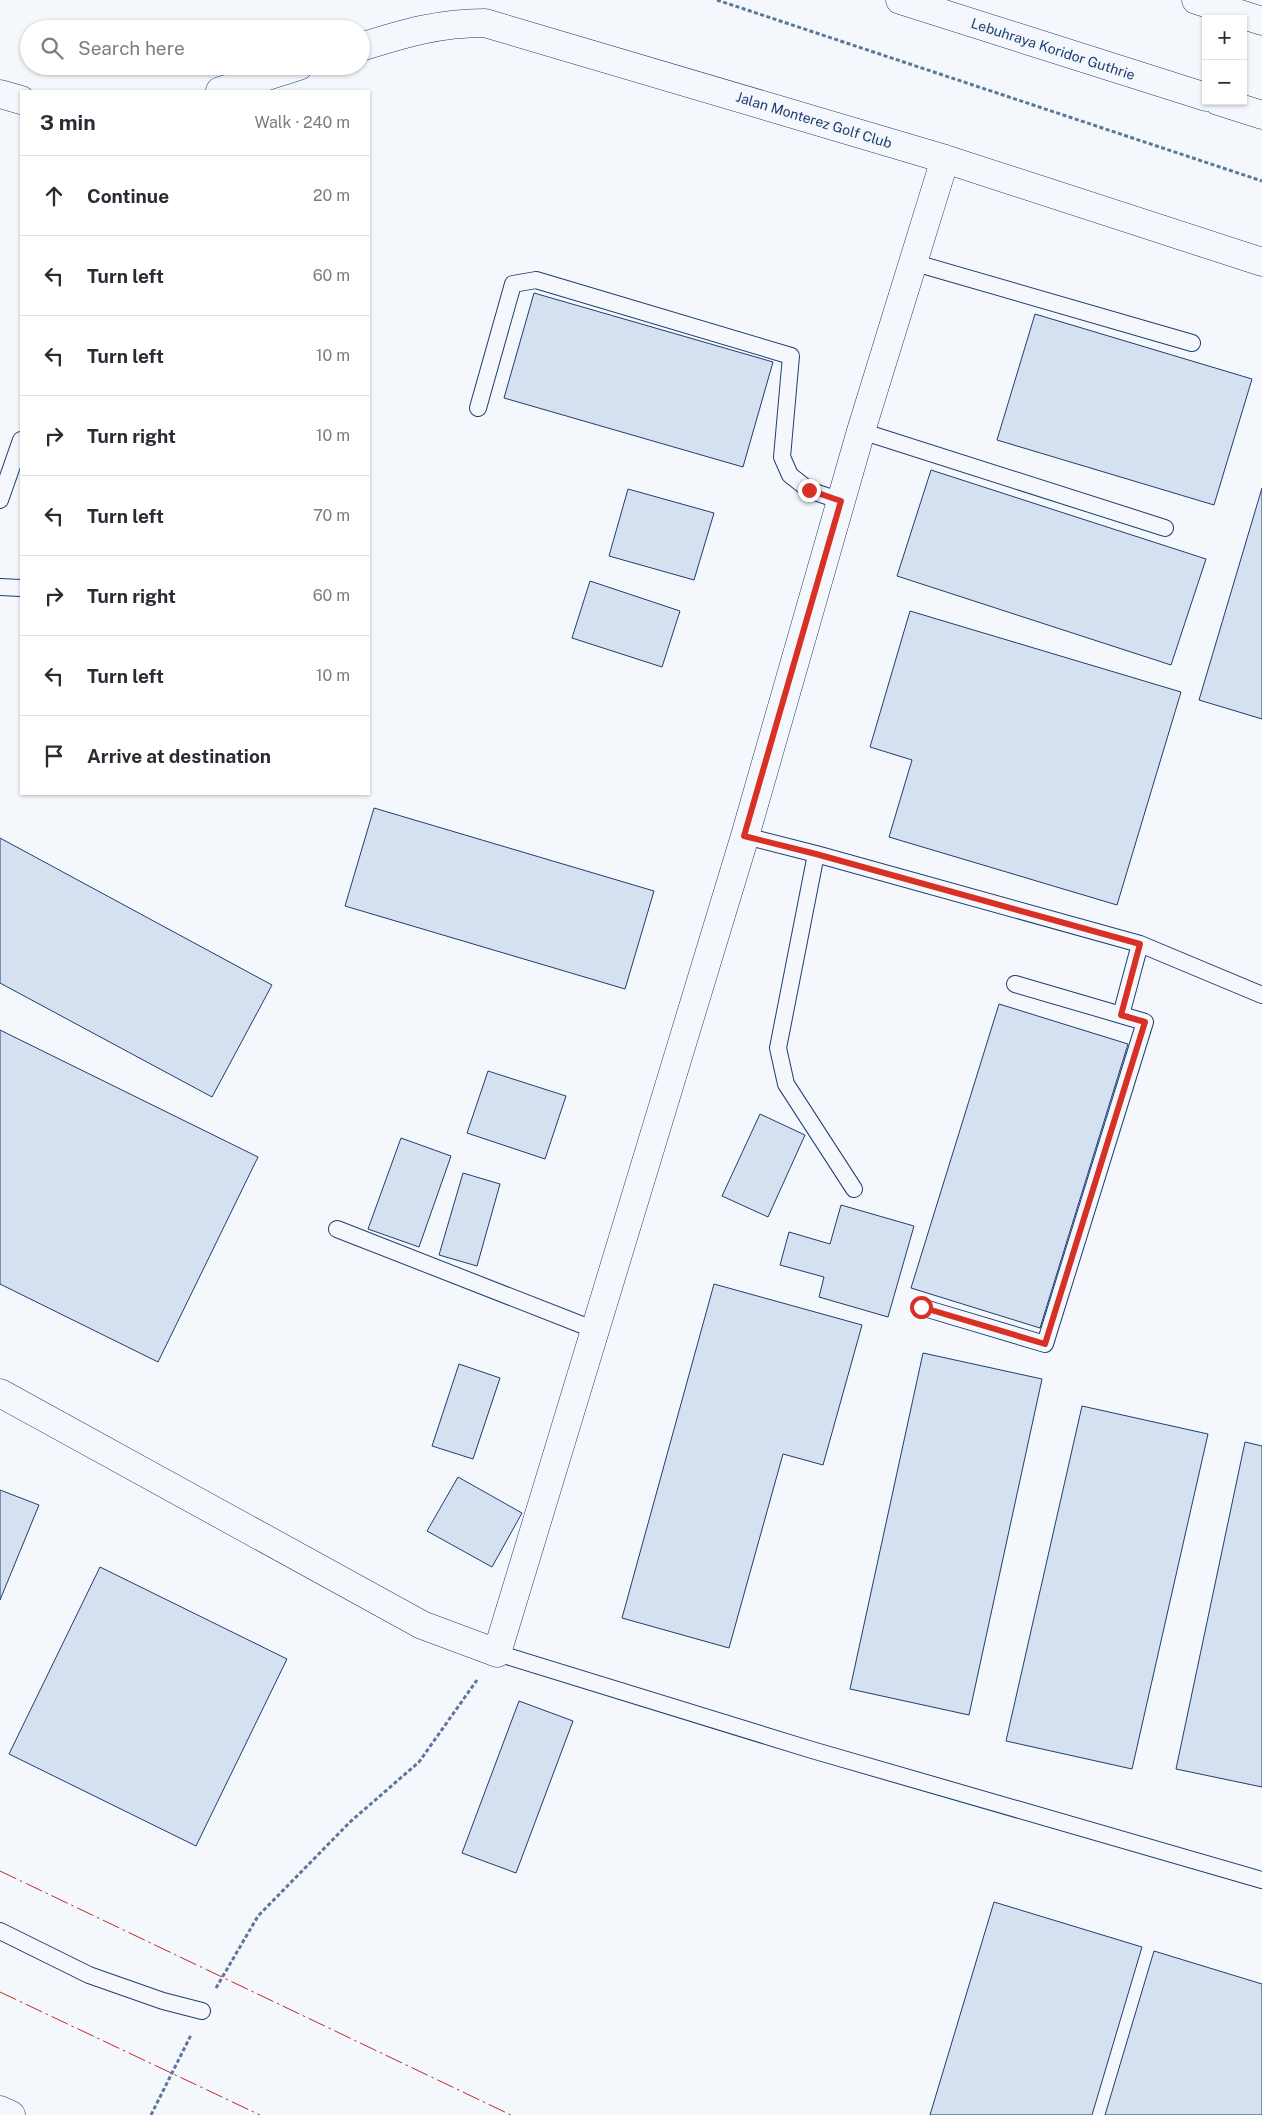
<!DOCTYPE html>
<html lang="en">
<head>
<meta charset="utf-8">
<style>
  :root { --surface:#fff; --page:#f2f2f3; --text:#2b2b33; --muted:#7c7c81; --line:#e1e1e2 }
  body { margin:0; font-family:"Public Sans",sans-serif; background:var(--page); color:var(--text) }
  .controls { position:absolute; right:15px; top:15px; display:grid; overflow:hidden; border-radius:0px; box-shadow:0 1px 4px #0004 }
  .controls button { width:45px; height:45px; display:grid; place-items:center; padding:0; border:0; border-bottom:1px solid var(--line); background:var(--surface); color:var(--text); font:25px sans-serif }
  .stop { position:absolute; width:15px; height:15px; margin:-11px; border:4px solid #d93025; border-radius:50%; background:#fff }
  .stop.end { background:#d93025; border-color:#fff; box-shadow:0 1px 5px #0008 }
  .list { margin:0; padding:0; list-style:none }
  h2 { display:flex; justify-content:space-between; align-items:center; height:65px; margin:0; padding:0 20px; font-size:21px }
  h2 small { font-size:16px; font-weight:400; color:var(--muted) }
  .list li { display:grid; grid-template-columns:32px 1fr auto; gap:15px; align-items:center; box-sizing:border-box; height:80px; padding:0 20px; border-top:1px solid var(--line) }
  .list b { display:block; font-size:19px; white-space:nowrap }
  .list em { font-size:16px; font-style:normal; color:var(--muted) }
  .icon { flex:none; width:28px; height:28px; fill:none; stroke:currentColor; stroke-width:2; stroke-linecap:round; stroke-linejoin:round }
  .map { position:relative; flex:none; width:1262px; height:2115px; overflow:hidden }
  .search { position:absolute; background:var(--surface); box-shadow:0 1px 4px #0004; left:20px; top:20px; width:350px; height:55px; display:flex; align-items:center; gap:12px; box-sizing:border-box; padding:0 18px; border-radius:28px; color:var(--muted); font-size:19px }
  .panel { position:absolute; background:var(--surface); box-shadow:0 1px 4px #0004; left:20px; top:90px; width:350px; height:705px; border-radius:0px }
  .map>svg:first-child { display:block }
  .building { fill:#d5e0f0; stroke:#1d3f73 }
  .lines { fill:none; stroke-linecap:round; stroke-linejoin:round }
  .service-casing { stroke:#1d3f73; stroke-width:18 }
  .minor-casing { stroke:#1d3f73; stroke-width:29 }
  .motorway-casing { stroke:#1d3f73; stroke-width:29 }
  .path { stroke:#5e769c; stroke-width:3; stroke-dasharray:4 2.5; stroke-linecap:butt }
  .service { stroke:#f4f7fb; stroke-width:16 }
  .minor { stroke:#f4f7fb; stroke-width:28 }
  .motorway { stroke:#f4f7fb; stroke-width:28 }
  .power { stroke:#c62828; stroke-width:1; stroke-dasharray:18 4 2.5 4; stroke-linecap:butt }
  .route { stroke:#d93025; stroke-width:6 }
  .labels { text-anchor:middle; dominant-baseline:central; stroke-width:4; stroke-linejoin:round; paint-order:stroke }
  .street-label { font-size:14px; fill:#1d3f73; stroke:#f4f7fb }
</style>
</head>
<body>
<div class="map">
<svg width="1262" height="2115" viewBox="0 0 1262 2115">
  <rect width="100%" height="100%" fill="#f4f7fb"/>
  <path class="building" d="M534,293L773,362L743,467L504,398Z
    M1035,314L1252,379L1214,505L997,440Z
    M931,470L1206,559L1171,665L897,576Z
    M1262,488V719L1199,700Z
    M628,489L714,513L694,580L609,556Z
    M590,581L680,611L662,667L572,638Z
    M910,611L1181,692L1117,905L889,837L912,760L870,747Z
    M374,808L654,891L625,989L345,906Z
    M0,838L272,985L212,1097L0,983Z
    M999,1004L1128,1044L1040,1328L911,1288Z
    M0,1030L258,1157L158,1362L0,1284Z
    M488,1071L566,1096L545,1159L467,1133Z
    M760,1114L805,1135L768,1217L722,1196Z
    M401,1138L451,1156L419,1247L368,1229Z
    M463,1173L500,1184L477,1266L439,1255Z
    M841,1205L914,1226L888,1317L819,1297L824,1277L780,1265L789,1232L830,1244Z
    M714,1284L862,1325L823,1465L783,1454L729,1648L622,1618Z
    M923,1353L1042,1379L969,1715L850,1689Z
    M459,1364L500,1378L473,1459L432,1446Z
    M1082,1406L1208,1434L1132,1769L1006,1741Z
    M1245,1442L1262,1446V1787L1176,1769Z
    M458,1477L522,1513L492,1567L427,1531Z
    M0,1490L39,1505L0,1600Z
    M100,1567L287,1659L196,1846L9,1754Z
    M519,1701L573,1721L516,1873L462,1853Z
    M994,1902L1142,1947L1092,2115H930Z
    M1154,1951L1262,1984V2115H1105Z"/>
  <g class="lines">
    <defs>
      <path id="service" d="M912,262L1192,343
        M478,408L513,284L536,280L791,356L782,457L790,475L809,490L841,501
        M861,431L1165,528
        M0,500L21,440
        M0,587L21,588
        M745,836L816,854L1140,944L1262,995
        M816,854L778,1048L786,1084L854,1189
        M1015,984L1121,1015
        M337,1229L595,1330
        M921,1307L1045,1344L1145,1022L1121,1015L1140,944
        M497,1653L812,1750L1262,1880
        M0,1931L89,1975L163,2001L202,2011"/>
      <path id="minor" d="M361,47C405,33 439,23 485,23L945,159L1262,262
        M220,91L299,66
        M0,94L21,100
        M0,1393L422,1625L497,1653L745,836L861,431L945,159
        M0,2110L11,2115"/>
      <path id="motorway" d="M900,0L1206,97
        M1196,0L1262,21
        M1218,101L1262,115"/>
    </defs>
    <use href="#service" class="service-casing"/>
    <use href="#minor" class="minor-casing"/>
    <use href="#motorway" class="motorway-casing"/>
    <path class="path" d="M717,0L1262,181
      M216,1988L258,1916L350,1822L419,1762L477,1680
      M151,2115L191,2035"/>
    <use href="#service" class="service"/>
    <use href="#minor" class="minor"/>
    <use href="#motorway" class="motorway"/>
    <path class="power" d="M0,1871L511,2115
      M0,1992L260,2115"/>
  </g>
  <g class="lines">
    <path class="route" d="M809,490L841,501L744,836L816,854L1140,944L1121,1015L1145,1022L1045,1344L921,1307"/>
  </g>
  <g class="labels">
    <g class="street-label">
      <text transform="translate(1053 49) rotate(18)">Lebuhraya Koridor Guthrie</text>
      <text transform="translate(814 120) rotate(17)">Jalan Monterez Golf Club</text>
    </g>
  </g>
</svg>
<div class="controls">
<button>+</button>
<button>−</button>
</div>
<div class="stop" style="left:921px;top:1307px"></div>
<div class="stop end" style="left:809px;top:490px"></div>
<div class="search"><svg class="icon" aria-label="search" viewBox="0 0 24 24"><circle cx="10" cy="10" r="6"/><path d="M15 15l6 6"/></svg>Search here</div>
<section class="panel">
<h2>3 min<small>Walk · 240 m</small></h2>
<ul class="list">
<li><svg class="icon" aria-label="ahead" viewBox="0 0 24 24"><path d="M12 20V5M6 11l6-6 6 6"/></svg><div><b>Continue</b></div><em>20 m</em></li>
<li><svg class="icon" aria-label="left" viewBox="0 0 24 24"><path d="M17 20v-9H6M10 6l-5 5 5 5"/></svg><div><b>Turn left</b></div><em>60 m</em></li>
<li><svg class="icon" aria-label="left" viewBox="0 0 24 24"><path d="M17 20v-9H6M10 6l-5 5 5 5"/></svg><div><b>Turn left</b></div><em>10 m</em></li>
<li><svg class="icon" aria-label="right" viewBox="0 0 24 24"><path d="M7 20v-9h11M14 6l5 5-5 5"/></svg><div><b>Turn right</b></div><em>10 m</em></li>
<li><svg class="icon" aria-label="left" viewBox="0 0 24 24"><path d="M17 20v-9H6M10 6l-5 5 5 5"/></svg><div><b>Turn left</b></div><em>70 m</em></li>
<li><svg class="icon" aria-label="right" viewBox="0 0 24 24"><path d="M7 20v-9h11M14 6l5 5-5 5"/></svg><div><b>Turn right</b></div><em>60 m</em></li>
<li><svg class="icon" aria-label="left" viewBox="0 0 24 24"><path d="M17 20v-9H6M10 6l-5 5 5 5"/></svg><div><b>Turn left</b></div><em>10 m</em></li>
<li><svg class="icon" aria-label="arrive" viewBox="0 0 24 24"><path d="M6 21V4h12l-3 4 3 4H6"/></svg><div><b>Arrive at destination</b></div></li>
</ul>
</section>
</div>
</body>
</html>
